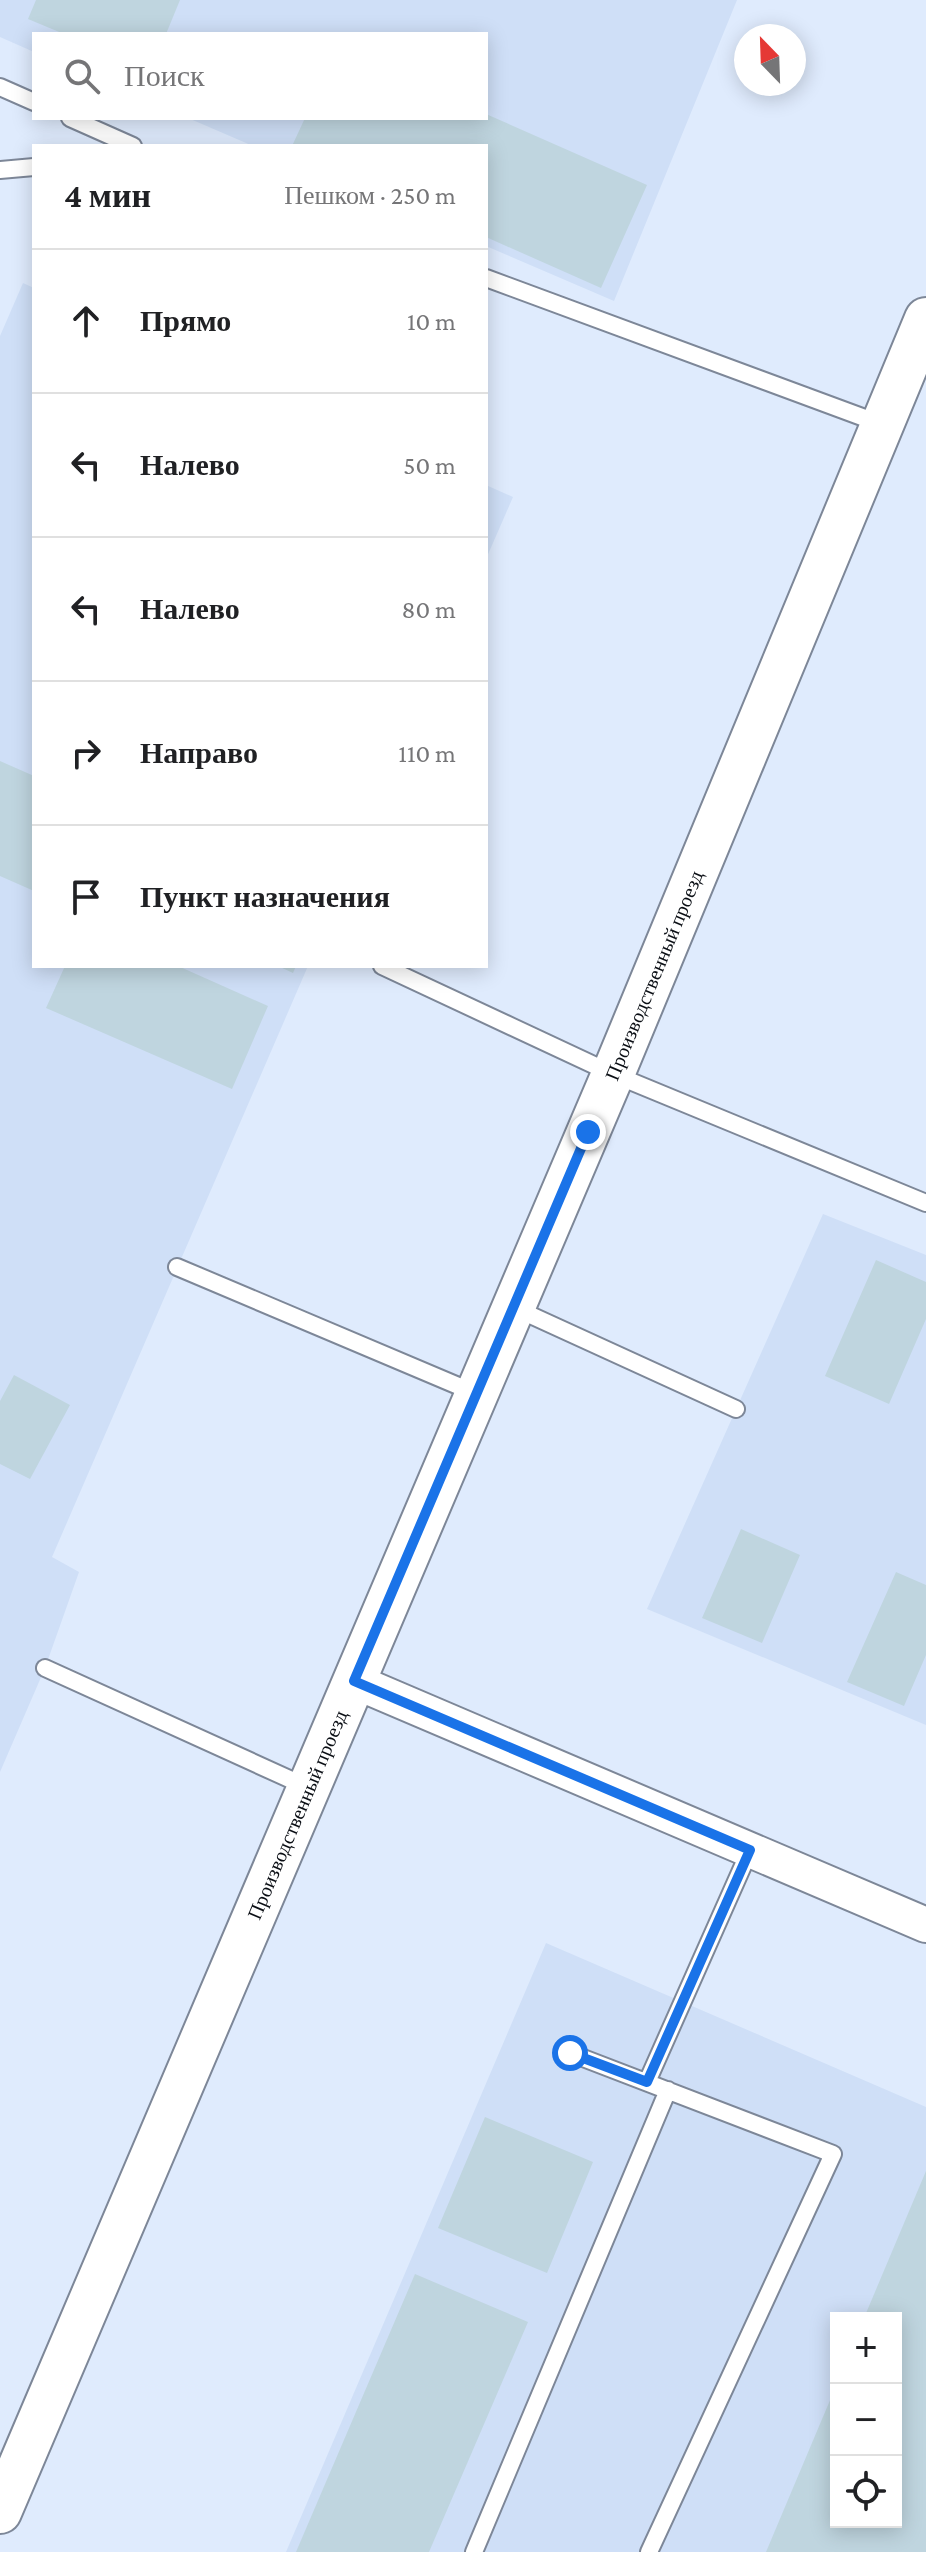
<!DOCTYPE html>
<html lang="ru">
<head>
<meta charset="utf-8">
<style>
  :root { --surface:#fff; --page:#f2f2f2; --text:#202124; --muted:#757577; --line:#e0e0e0 }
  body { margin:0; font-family:"Crimson Pro",serif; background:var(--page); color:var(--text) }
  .controls { position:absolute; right:24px; bottom:24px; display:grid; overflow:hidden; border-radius:0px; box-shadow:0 4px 20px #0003 }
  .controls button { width:72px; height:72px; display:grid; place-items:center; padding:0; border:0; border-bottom:2px solid var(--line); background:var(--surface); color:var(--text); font:40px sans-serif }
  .compass { position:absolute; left:734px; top:24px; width:72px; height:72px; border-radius:50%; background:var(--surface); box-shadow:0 4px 20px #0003; rotate:337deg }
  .stop { position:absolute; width:24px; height:24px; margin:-18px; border:6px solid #1a73e8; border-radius:50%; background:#fff }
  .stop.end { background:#1a73e8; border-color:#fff; box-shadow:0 2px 8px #0008 }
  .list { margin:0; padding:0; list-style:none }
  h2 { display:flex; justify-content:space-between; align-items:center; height:104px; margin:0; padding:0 32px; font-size:34px }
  h2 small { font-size:26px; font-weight:400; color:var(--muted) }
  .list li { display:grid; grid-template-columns:52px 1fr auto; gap:24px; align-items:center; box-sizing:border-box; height:144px; padding:0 32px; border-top:2px solid var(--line) }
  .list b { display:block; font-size:30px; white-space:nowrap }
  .list em { font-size:26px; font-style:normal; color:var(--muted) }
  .icon { flex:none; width:44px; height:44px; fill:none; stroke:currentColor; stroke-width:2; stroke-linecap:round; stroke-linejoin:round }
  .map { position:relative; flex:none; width:926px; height:2552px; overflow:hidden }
  .search { position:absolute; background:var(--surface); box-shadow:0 4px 20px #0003; left:32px; top:32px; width:456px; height:88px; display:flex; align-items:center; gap:20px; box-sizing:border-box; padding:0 28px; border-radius:0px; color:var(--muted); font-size:30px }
  .panel { position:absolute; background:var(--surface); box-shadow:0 4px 20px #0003; left:32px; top:144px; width:456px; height:824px; border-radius:0px }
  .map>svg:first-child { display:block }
  .built { fill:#cfdff7; fill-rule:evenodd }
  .building { fill:#bfd5df }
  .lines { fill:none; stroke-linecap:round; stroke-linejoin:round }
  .service-casing { stroke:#7d8798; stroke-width:20 }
  .minor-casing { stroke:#7d8798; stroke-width:38 }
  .tertiary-casing { stroke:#7d8798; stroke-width:46 }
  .service { stroke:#fff; stroke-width:16 }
  .minor { stroke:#fff; stroke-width:34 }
  .tertiary { stroke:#fff; stroke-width:42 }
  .route { stroke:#1a73e8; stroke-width:10 }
  .labels { text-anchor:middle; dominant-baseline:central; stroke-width:8; stroke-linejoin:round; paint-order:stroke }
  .street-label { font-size:20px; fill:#0b0f15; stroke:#f3f7ff }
</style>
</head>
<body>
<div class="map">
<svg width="926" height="2552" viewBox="0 0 926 2552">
  <rect width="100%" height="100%" fill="#dfebfd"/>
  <path class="built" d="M0,0H737L614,301L486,246V146H253L188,118H486V34H34V52L0,37Z
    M23,283L34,288V966H308L52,1557L79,1572L45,1668L0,1772V336Z
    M486,485L513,497L486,559Z
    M823,1214L926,1255V1725L647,1609Z
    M546,1943L926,2107V2552H286ZM836,2318H896V2522H836Z"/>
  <path class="building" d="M36,0H180L166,34H64L28,19Z
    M486,114L647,185L601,288L486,237V146H292L305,118H486Z
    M0,761L34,776V891L0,876Z
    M65,966H178L268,1006L232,1089L46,1008Z
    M278,966H296L293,973Z
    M876,1260L926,1282V1319L889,1404L825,1376Z
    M14,1375L70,1405L30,1479L0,1464V1401Z
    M741,1529L800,1555L762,1643L702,1618Z
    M896,1572L926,1585V1655L904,1706L847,1682Z
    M485,2117L593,2162L547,2273L438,2228Z
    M926,2171V2552H766L836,2386V2522H896V2318H864Z
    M415,2274L528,2322L429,2552H296Z"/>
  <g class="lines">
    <defs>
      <path id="service" d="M0,87L34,102
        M70,118L133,146
        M0,170L34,167
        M486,278L881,424
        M382,966L613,1074L926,1203
        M177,1267L475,1393
        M515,1308L736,1409
        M45,1668L307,1787
        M570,2053L833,2154L649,2552
        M647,2082L750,1850
        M474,2552L668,2090"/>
      <path id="minor" d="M354,1681L926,1925"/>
      <g id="tertiary">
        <path id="s1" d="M0,2512L613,1074L926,319"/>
      </g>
    </defs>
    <use href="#service" class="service-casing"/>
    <use href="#minor" class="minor-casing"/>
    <use href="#tertiary" class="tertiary-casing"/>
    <use href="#service" class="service"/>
    <use href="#minor" class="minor"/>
    <use href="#tertiary" class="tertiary"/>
  </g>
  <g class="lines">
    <path class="route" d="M570,2053L647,2082L750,1850L354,1681L588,1132"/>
  </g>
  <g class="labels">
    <g class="street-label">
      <text stroke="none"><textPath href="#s1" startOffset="1670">Производственный проезд</textPath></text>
      <text stroke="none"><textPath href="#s1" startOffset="758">Производственный проезд</textPath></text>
    </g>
  </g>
</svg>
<div class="controls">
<button>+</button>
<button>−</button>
<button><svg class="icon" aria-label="locate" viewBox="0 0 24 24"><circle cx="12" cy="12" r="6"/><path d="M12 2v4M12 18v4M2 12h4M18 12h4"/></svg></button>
</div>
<svg class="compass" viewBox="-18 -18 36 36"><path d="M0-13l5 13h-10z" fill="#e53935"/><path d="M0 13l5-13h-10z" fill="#757577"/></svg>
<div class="stop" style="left:570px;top:2053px"></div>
<div class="stop end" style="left:588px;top:1132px"></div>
<div class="search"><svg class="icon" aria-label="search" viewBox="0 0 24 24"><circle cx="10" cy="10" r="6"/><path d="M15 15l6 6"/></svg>Поиск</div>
<section class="panel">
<h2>4 мин<small>Пешком · 250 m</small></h2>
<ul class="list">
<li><svg class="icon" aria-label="ahead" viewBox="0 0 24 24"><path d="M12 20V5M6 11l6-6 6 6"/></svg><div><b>Прямо</b></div><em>10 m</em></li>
<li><svg class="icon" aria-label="left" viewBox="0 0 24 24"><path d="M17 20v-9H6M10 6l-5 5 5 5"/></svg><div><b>Налево</b></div><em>50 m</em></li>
<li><svg class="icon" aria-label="left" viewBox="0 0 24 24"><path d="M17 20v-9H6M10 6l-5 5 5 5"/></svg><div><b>Налево</b></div><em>80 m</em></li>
<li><svg class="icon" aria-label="right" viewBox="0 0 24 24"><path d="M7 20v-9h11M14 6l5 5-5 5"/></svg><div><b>Направо</b></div><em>110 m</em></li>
<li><svg class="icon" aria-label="arrive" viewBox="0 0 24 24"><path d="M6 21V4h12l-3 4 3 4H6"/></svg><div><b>Пункт назначения</b></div></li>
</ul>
</section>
</div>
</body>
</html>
